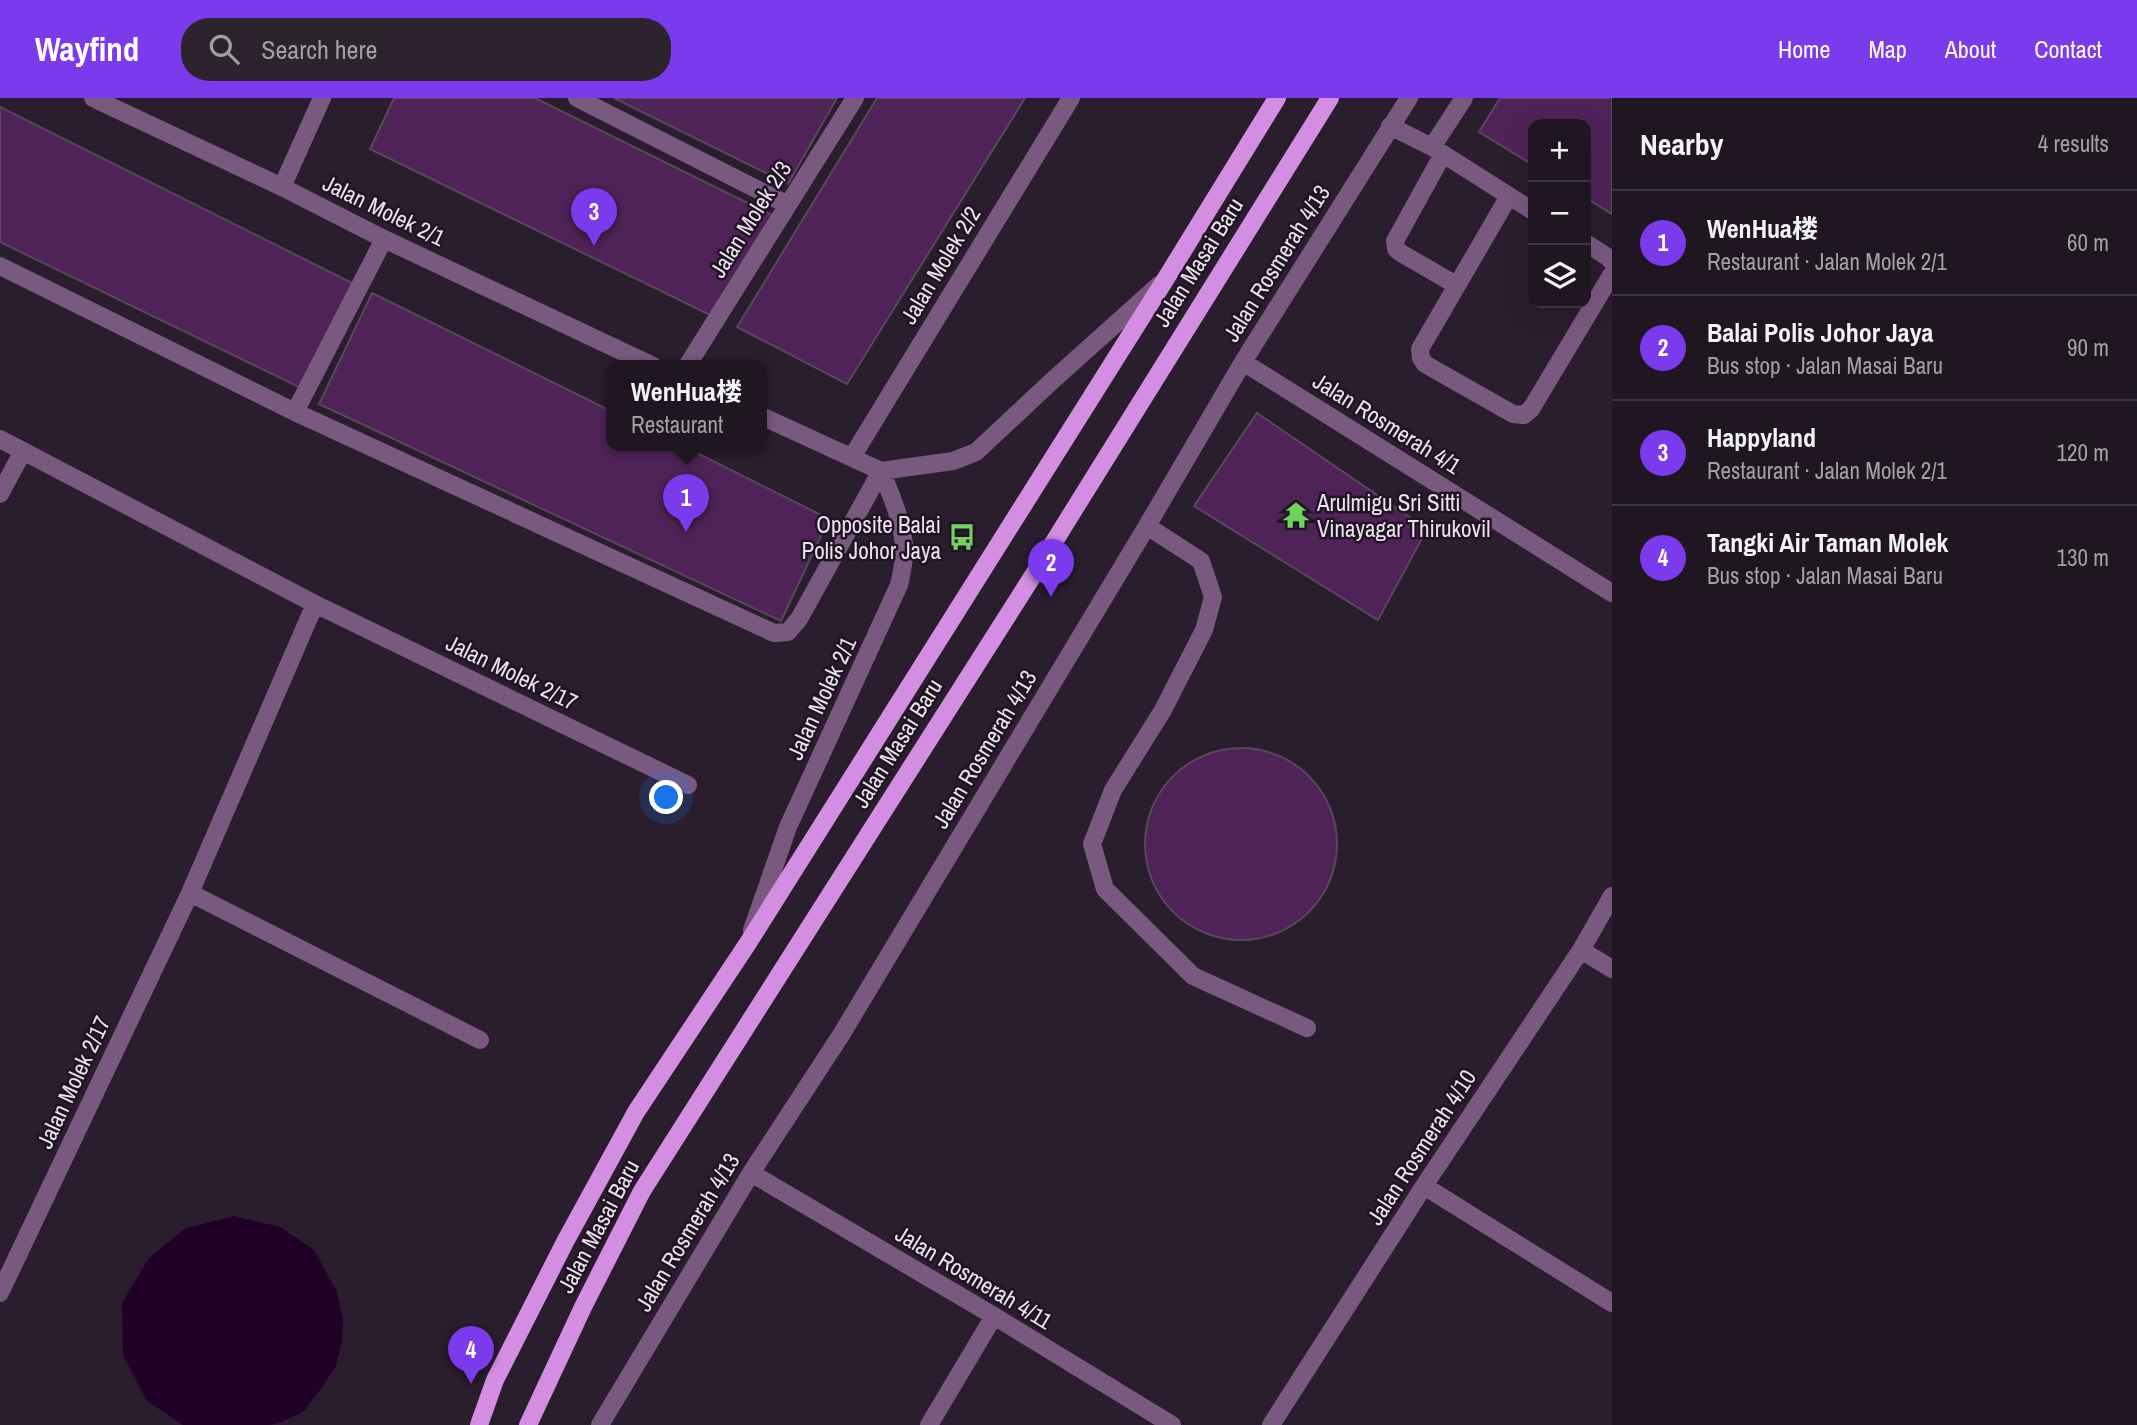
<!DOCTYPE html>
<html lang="en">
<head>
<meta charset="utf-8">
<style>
  :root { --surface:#201622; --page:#2d232f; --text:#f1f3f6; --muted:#a29fa5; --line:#3d3540; --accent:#7c3aed }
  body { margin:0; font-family:"Archivo Narrow","Noto Sans SC",sans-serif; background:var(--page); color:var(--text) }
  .controls { position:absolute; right:21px; top:21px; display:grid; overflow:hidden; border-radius:14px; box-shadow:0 7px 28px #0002 }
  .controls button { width:63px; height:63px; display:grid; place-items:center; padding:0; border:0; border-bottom:2px solid var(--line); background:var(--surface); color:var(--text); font:35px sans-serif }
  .you { position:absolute; left:667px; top:700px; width:24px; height:24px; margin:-18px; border:5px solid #fff; border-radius:50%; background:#1a73e8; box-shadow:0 0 0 10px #1a73e833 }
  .badge { display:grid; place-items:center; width:46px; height:46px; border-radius:50%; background:var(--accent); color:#fff; font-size:23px; font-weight:700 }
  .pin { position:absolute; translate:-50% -58px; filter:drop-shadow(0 2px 4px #0008) }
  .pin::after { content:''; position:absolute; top:37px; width:24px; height:21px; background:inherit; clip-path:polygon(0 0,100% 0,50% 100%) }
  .popup { position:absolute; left:606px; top:262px; width:161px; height:91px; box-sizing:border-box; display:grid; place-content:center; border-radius:14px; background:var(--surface); filter:drop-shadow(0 2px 5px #0005); font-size:23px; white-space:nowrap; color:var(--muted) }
  .popup b { font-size:26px; color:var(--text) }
  .popup::after { content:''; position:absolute; left:50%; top:100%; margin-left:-14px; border:14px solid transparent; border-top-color:var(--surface) }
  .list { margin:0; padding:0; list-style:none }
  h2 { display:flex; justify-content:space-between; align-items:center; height:91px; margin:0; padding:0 28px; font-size:30px }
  h2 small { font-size:23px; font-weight:400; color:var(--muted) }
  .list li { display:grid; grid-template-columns:46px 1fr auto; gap:21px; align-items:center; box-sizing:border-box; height:105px; padding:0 28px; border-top:2px solid var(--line) }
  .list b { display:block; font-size:26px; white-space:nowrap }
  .list p { margin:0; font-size:23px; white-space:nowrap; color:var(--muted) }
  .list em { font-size:23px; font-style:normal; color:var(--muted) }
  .icon { flex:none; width:38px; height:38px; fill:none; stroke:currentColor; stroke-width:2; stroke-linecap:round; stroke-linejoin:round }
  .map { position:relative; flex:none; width:1612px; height:1327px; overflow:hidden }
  header { display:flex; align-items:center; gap:42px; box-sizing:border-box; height:98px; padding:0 35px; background:var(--accent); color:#fff }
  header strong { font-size:33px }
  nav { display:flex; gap:38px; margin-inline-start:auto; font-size:24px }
  .search { width:490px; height:63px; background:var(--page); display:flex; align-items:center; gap:18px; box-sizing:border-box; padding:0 24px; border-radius:28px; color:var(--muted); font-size:26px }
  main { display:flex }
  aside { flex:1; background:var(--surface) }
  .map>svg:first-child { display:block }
  .water { fill:#210128 }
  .building { fill:#4f2358; stroke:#57485a; stroke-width:2 }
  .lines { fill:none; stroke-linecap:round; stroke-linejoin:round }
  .minor { stroke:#7a5981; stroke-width:18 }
  .major { stroke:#d38ee2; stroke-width:18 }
  .labels { text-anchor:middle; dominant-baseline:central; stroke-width:5; stroke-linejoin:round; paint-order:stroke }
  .street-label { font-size:23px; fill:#ece3ee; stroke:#201323 }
  .poi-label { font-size:23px; fill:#ece3ee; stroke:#201323; text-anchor:start }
</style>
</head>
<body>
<header>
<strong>Wayfind</strong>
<div class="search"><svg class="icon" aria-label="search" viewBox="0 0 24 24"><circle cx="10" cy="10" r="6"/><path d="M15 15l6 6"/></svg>Search here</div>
<nav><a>Home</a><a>Map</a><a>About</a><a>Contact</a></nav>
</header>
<main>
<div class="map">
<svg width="1612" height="1327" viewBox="0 0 1612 1327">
  <rect width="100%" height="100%" fill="#2a1d2d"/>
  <path class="water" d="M234,1118L280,1129L314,1152L337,1194L343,1220L342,1243L336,1268L320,1292L302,1315L279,1325L270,1327H183L146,1302L123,1257L122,1205L149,1160L186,1130Z"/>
  <path class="building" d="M394,0H535L772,117L710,217L370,51Z
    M614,0H837L788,86Z
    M877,0H1025L847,286L737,229Z
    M1500,0H1612V116L1586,100V26H1533V67L1479,34Z
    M0,9L354,186L301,290L0,144Z
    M372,195L611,313V348H683L829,421L781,523L319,306Z
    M1257,315L1427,431L1378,522L1194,408Z
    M1145 746a96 96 0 1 1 192 0a96 96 0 1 1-192 0Z"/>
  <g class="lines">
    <path class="minor" d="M93,0L282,89L384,141L653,268
      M577,0L788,107
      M1390,28L1432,49L1533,113
      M1432,49L1464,0
      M1443,56L1395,143L1396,151L1401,155L1456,187
      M282,89L322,0
      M1509,98L1420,251L1421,260L1425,266L1513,316L1524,317L1531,311L1612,176
      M1586,145L1609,160L1612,164
      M0,168L295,314L774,535L788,534L799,521L881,373
      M1243,264L1612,495
      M687,268L855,0
      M295,314L384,141
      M761,318L881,373L953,363L976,354L1053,282L1159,187
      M0,341L315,506L688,687
      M852,359L1071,0
      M0,396L23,353
      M1147,428L1201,463L1213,499L1204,532L1163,612L1113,692L1092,746L1105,791L1193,878L1307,930
      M190,795L480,942
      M752,832L788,729L899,487C901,478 903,469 904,459C906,432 892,398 881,373
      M1581,852L1612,871
      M751,1075L994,1218L1172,1327
      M1424,1088L1612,1205
      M0,1195L190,795L315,506
      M600,1327L751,1075L841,937L1147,428L1243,264L1409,0
      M929,1327L994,1218
      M1271,1327L1424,1088L1581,852L1612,798"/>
    <path class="major" d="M479,1327L495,1282L565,1144L636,1014L748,845L1165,182L1277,0
      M528,1327L583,1209L642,1093L1034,476L1330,0"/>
  </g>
  <defs>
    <symbol id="temple-bare" viewBox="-9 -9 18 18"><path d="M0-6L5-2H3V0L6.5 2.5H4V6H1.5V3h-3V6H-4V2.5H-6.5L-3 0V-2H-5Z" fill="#72d25d" stroke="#201323" stroke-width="2.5" paint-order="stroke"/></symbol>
    <symbol id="bus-bare" viewBox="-9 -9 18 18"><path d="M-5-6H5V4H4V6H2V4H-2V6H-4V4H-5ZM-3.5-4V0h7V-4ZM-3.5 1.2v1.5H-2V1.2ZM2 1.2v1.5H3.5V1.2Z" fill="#72d25d" stroke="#201323" stroke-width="2.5" paint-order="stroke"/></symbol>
  </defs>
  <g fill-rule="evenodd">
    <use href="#temple-bare" x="1277" y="398" width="38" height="38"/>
    <use href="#bus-bare" x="943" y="420" width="38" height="38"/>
  </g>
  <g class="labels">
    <g class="street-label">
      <text transform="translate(384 112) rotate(26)">Jalan Molek 2/1</text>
      <text transform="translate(750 121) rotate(-58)">Jalan Molek 2/3</text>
      <text transform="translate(1198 164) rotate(-58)">Jalan Masai Baru</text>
      <text transform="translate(1276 165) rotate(-58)">Jalan Rosmerah 4/13</text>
      <text transform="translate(940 167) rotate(-59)">Jalan Molek 2/2</text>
      <text transform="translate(1387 325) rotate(32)">Jalan Rosmerah 4/1</text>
      <text transform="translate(512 574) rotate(26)">Jalan Molek 2/17</text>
      <text transform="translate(821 600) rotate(-65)">Jalan Molek 2/1</text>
      <text transform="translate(897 645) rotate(-58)">Jalan Masai Baru</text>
      <text transform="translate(984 651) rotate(-59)">Jalan Rosmerah 4/13</text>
      <text transform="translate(73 984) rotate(-65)">Jalan Molek 2/17</text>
      <text transform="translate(1421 1049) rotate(-57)">Jalan Rosmerah 4/10</text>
      <text transform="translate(598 1128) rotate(-62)">Jalan Masai Baru</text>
      <text transform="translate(687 1134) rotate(-59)">Jalan Rosmerah 4/13</text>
      <text transform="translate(974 1179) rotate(31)">Jalan Rosmerah 4/11</text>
    </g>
    <g class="poi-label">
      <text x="1317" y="404">Arulmigu Sri Sitti<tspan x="1317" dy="26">Vinayagar Thirukovil</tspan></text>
      <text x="941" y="426" text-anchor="end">Opposite Balai<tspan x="941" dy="26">Polis Johor Jaya</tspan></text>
    </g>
  </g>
</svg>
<div class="controls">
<button>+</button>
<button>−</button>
<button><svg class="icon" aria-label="layers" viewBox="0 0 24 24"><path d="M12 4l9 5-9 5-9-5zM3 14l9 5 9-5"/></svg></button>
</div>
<div class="you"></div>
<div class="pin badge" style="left:686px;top:434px">1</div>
<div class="popup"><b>WenHua楼</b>Restaurant</div>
<div class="pin badge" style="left:1051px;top:499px">2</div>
<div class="pin badge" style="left:594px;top:148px">3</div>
<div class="pin badge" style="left:471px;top:1286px">4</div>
</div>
<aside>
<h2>Nearby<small>4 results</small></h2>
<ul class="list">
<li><span class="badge">1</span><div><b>WenHua楼</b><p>Restaurant · Jalan Molek 2/1</p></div><em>60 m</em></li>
<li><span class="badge">2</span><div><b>Balai Polis Johor Jaya</b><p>Bus stop · Jalan Masai Baru</p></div><em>90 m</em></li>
<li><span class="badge">3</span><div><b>Happyland</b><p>Restaurant · Jalan Molek 2/1</p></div><em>120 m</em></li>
<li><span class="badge">4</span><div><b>Tangki Air Taman Molek</b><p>Bus stop · Jalan Masai Baru</p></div><em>130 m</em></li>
</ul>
</aside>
</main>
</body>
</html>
